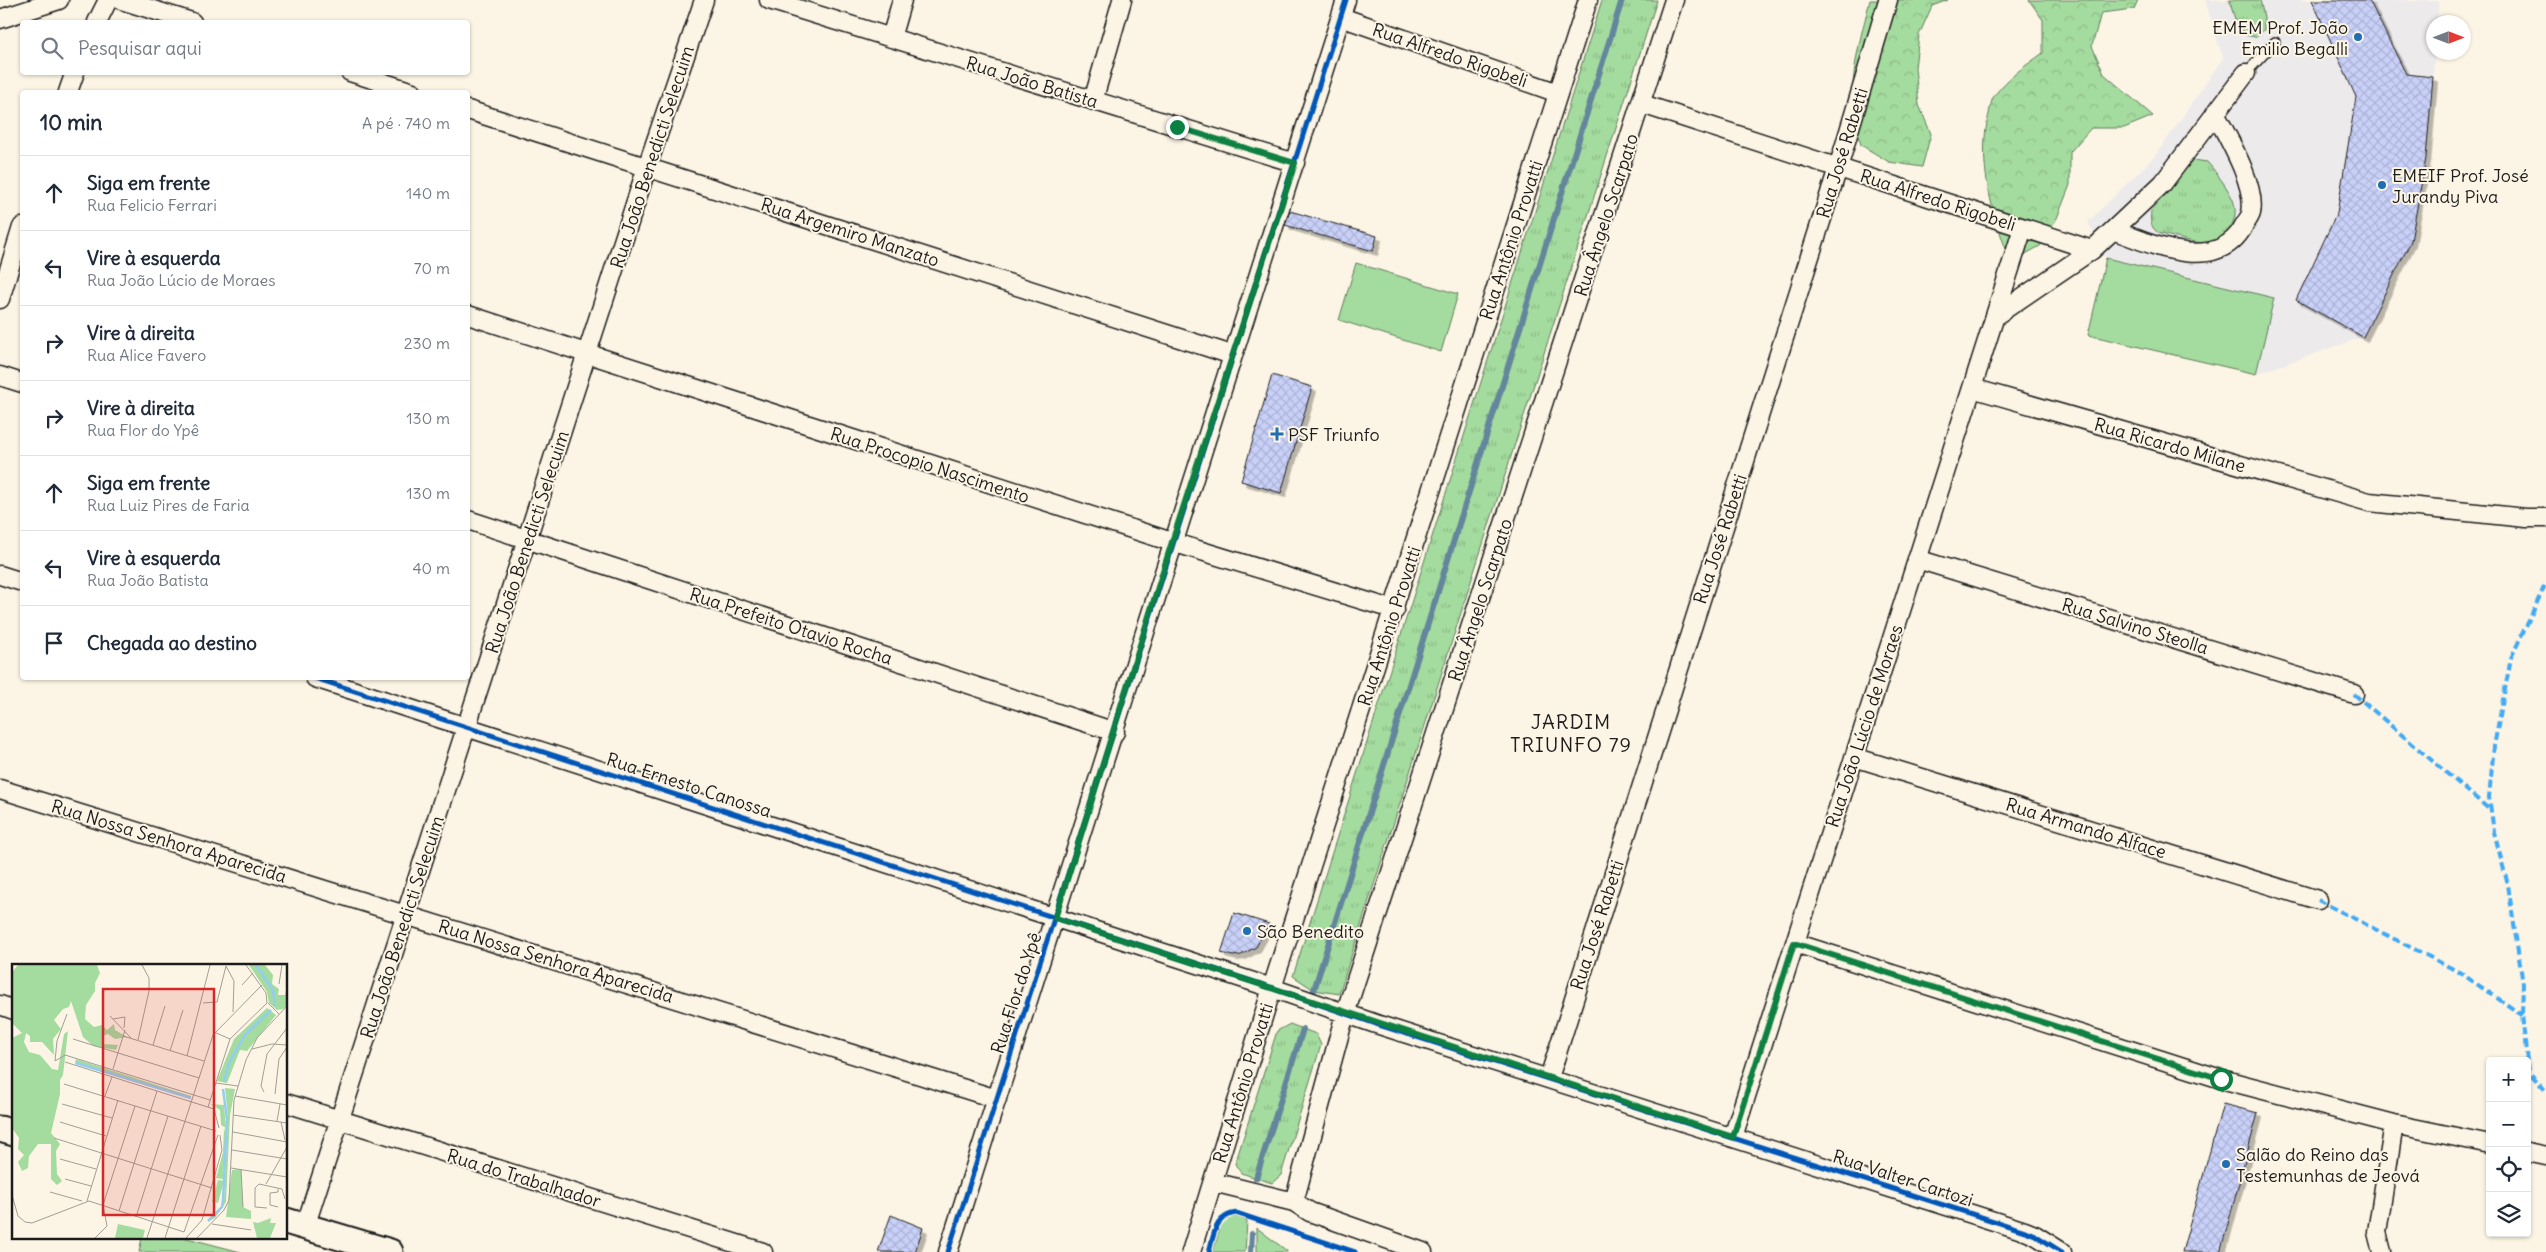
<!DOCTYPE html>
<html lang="pt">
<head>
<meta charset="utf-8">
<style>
  :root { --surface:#fff; --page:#f6f6f7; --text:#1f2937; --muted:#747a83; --line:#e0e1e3 }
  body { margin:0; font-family:Delius,sans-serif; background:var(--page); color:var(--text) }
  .controls { position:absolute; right:15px; bottom:15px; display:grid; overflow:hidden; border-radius:5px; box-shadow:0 1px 4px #0004 }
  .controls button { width:45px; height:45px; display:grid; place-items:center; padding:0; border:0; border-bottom:1px solid var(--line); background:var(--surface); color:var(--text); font:25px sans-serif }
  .compass { position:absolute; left:2426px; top:15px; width:45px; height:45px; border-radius:50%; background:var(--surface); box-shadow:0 1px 4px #0004; rotate:90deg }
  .stop { position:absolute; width:15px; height:15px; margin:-11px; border:4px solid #0b8043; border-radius:50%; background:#fff }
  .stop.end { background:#0b8043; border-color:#fff; box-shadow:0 1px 5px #0008 }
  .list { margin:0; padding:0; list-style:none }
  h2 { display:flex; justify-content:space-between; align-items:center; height:65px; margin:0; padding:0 20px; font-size:21px }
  h2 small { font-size:16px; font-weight:400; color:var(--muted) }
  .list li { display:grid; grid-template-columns:32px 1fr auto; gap:15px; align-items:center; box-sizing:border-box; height:75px; padding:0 20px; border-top:1px solid var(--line) }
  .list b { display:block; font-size:19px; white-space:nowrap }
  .list p { margin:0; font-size:16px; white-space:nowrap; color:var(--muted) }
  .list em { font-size:16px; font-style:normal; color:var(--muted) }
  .icon { flex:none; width:28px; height:28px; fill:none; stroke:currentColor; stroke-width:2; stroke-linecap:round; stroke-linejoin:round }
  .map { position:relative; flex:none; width:2546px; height:1252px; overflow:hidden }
  .search { position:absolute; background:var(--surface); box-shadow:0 1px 4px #0004; left:20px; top:20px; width:450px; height:55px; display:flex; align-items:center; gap:12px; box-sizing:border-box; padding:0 18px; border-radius:5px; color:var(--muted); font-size:19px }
  .panel { position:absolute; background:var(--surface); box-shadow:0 1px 4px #0004; left:20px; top:90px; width:450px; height:590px; border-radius:5px }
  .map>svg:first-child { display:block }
  .built { fill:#edeaeb }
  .grass { fill:url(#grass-tufts); stroke:#607c5d }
  .forest { fill:url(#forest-crowns); stroke:#607c5d }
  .park { fill:#a4db9e; stroke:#607c5d }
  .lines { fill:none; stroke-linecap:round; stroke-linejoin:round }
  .stream { stroke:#64869d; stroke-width:6 }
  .building { fill:url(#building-cross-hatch); stroke:#1c1c1c; filter:url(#shadow) }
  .lane-casing { stroke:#1c1c1c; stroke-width:12 }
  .street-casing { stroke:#1c1c1c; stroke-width:21 }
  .secondary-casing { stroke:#1c1c1c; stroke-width:29 }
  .lane { stroke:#fcf5e5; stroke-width:9 }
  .street { stroke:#fcf5e5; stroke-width:18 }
  .secondary { stroke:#fcf5e5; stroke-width:25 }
  .quiet { stroke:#3fa9f5; stroke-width:4; stroke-dasharray:8 4; stroke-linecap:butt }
  .cycleway-casing { stroke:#fcf5e5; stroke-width:8 }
  .cycleway { stroke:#0057b8; stroke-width:5 }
  .route { stroke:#0b8043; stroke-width:6 }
  .poi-dot { fill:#1f6fb2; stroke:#fcf5e5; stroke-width:2 }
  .labels { text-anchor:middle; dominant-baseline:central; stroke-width:4; stroke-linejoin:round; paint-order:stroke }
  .poi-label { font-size:18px; fill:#1c1c1c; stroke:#fcf5e5; text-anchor:start }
  .street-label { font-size:18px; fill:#1c1c1c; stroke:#fcf5e5 }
  .quarter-label { font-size:20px; letter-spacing:1px; fill:#1c1c1c; stroke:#fcf5e5 }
  .inset-river { fill:none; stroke:#94ccf3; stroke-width:2.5 }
  .inset-road { fill:none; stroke:#a29e95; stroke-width:1 }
  .view { fill:#d62828; fill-opacity:0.15; stroke:#d62828; stroke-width:2.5 }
  .inset-edge { fill:none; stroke:#1c1c1c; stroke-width:2.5 }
</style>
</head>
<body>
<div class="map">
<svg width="2546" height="1252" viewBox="0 0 2546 1252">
  <defs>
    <pattern id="grass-tufts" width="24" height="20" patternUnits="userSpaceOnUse" patternTransform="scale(1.25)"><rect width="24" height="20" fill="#a4db9e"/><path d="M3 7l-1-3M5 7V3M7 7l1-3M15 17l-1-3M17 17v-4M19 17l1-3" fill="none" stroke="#8dbb88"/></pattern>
    <pattern id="forest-crowns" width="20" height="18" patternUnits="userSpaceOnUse" patternTransform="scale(1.25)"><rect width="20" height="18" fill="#a4db9e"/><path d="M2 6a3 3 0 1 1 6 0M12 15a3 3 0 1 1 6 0" fill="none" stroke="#8dbb88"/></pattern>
    <pattern id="building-cross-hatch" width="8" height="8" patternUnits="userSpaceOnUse" patternTransform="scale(1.25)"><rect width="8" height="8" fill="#c9d1f9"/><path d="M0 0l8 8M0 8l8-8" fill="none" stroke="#acb3d5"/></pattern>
    <filter id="shadow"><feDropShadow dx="4.5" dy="4.5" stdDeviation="0" flood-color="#0004"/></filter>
  </defs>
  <rect width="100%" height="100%" fill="#fcf5e5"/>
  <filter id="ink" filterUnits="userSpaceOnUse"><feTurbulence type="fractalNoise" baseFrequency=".02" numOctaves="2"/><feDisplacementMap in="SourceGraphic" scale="10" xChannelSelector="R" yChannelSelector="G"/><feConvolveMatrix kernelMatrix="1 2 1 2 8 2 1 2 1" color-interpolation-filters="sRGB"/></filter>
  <g filter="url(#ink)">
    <path class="built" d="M2205,0H2439L2437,22H2434L2435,53L2426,158L2411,241L2363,337L2256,374L2088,335L2106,258L2088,222L2156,155L2223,58Z"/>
    <path class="grass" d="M1602,0H1657L1339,994L1314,990L1293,976Z
      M2229,0H2260L2264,17V30L2255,37L2245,35L2235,19Z
      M2193,160L2207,162C2216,172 2228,188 2233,200C2240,218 2229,238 2210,242C2196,245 2176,237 2161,234C2150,229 2150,221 2151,211Z
      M1290,1024L1316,1034L1321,1045L1281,1175L1272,1183L1241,1173L1235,1164L1277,1031Z"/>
    <path class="forest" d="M1870,0H1948L1932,6L1919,35L1915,68L1919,105L1931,134L1922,167L1889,162L1861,145C1858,134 1853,122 1853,111C1850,73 1861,36 1870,0Z
      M2029,0H2138L2134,9L2101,13L2092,46L2104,74L2153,116L2124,128H2091L2070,152V185L2057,218L2040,246L2011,262C1993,217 1976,162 1989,114C1990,108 1991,101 1994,96C2007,78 2025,66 2043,53V20Z"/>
    <path class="park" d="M2106,258L2274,298L2256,374L2088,335Z
      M1356,263L1458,294L1441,352L1339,320Z
      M1229,1217H1238L1247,1221L1245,1252H1213L1221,1224Z
      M1257,1228L1287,1251V1252H1257Z
      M142,1238H187L241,1252H139Z"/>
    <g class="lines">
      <path class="stream" d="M1314,990L1622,0
        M1256,1178L1303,1029
        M1251,1252L1252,1234"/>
    </g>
    <path class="building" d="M2312,0H2369L2406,74L2433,77L2426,158L2411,241L2363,337L2296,300L2337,213L2356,97Z
      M1290,211L1377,236L1373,251L1285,225Z
      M1272,375L1312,387L1281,493L1241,481Z
      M1234,913L1269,924L1256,947L1241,955L1233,956L1221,953Z
      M2223,1104L2258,1113L2225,1235L2220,1252H2182Z
      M891,1215L923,1228L915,1252H878Z"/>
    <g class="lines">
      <defs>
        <path id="lane" d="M2246,73L2275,42"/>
        <path id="street" d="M121,0L192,22
          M769,0L1295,163
          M1341,17L1558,93
          M0,19L59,0
          M97,22L108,0
          M891,38L902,0
          M350,72L413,92
          M68,92L75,72
          M1093,101L1122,0
          M1642,104L2092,250
          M468,110L1232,355
          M2113,230C2151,244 2214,274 2242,229C2244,224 2250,218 2251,213C2257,186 2227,136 2215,113
          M0,299L22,227
          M468,315L1172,542L1395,610
          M1995,316L2092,250L2163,183L2246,73
          M0,376L22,383
          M1972,388L2369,502L2526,518H2546
          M468,520L1115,732
          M1917,559L2354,694
          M0,575L22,582
          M315,678L1272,988L1376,1024L2025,1231L2035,1235L2062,1252
          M1854,757L2318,900
          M0,789L997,1099
          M1795,943L2221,1079L2394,1124L2490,1144
          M0,1005L14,1010
          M1549,1078L1838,168L1888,0
          M286,1103L763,1252
          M1733,1137L2023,228
          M2527,1152L2546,1156
          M1213,1182L1294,1202L1310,1212L1423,1252
          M1294,1202L1345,1014L1674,0
          M305,1227L647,167L704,0
          M948,1252L1346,0
          M1191,1252L1272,988L1588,0
          M2382,1252L2377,1232L2394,1124"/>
        <path id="secondary" d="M0,1129L14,1133
          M286,1221L390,1252"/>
      </defs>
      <use href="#lane" class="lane-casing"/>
      <use href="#street" class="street-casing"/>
      <use href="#secondary" class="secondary-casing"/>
      <use href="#lane" class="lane"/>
      <use href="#street" class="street"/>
      <use href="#secondary" class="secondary"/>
      <path class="quiet" d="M2354,694L2491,811
        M2318,900L2459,972L2522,1015
        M2527,1061L2522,1015L2523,984L2508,885L2494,832L2489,797L2494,746L2511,658L2546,583
        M2527,1064L2528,1071L2546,1091"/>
      <defs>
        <path id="cycleway" d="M315,678L1272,988L1376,1024L2025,1231L2035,1235L2062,1252
          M948,1252L1346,0
          M1209,1252C1214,1234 1215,1216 1236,1213L1355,1252"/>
      </defs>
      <use href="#cycleway" class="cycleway-casing"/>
      <use href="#cycleway" class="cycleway"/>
    </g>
  </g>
  <g class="lines" filter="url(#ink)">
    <path class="route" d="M1177,127L1295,163L1172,542L1055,918L1733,1137L1794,943L2221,1079"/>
  </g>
  <g class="poi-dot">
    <circle cx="2358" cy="37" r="5"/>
    <circle cx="2382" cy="185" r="5"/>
    <path d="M1274.5 426.5h5v5h5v5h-5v5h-5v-5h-5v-5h5z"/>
    <circle cx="1247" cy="931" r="5"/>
    <circle cx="2226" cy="1164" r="5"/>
  </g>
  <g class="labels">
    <g class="poi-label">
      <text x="2348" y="27" text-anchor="end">EMEM Prof. João<tspan x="2348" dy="21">Emilio Begalli</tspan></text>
      <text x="2392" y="175">EMEIF Prof. José<tspan x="2392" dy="21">Jurandy Piva</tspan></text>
      <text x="1288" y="434">PSF Triunfo</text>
      <text x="1257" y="931">São Benedito</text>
      <text x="2236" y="1154">Salão do Reino das<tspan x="2236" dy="21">Testemunhas de Jeová</tspan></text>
    </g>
    <g class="street-label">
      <text transform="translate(1450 55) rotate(19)">Rua Alfredo Rigobeli</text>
      <text transform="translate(1032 82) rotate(17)">Rua João Batista</text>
      <text transform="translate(1842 153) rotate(-73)">Rua José Rabetti</text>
      <text transform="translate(652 157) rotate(-72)">Rua João Benedicti Selecuim</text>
      <text transform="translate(1938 200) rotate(18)">Rua Alfredo Rigobeli</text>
      <text transform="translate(1606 215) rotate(-72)">Rua Ângelo Scarpato</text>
      <text transform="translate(850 232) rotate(18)">Rua Argemiro Manzato</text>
      <text transform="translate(1511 240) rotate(-72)">Rua Antônio Provatti</text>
      <text transform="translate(2170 445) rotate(16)">Rua Ricardo Milane</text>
      <text transform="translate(930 465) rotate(18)">Rua Procopio Nascimento</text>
      <text transform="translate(1720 539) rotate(-72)">Rua José Rabetti</text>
      <text transform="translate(527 542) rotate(-72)">Rua João Benedicti Selecuim</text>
      <text transform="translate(1480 600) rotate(-72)">Rua Ângelo Scarpato</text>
      <text transform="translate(791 626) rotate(18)">Rua Prefeito Otavio Rocha</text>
      <text transform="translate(1389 626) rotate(-72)">Rua Antônio Provatti</text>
      <text transform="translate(2135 626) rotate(17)">Rua Salvino Steolla</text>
      <text transform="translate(1864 726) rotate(-72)">Rua João Lúcio de Moraes</text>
      <text transform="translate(689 785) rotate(18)">Rua Ernesto Canossa</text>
      <text transform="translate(2086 828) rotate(17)">Rua Armando Alface</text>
      <text transform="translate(169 841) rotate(17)">Rua Nossa Senhora Aparecida</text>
      <text transform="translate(1597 925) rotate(-72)">Rua José Rabetti</text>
      <text transform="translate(402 927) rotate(-72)">Rua João Benedicti Selecuim</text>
      <text transform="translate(556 961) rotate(17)">Rua Nossa Senhora Aparecida</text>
      <text transform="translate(1016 993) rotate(-72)">Rua Flor do Ypê</text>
      <text transform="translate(1243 1083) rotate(-73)">Rua Antônio Provatti</text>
      <text transform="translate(524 1178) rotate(17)">Rua do Trabalhador</text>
      <text transform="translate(1903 1178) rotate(18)">Rua Valter Cartozi</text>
    </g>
    <g class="quarter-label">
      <text x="1571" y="721">JARDIM<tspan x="1571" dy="23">TRIUNFO 79</tspan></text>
    </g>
  </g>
  <g transform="translate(12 964)">
    <rect width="275" height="275" fill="#fcf5e5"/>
    <path d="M64,95L179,132V134L63,100ZM259,254L258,259H264L258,274H245L241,258L246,259Z" fill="#a4db9e"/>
    <path d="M6,1H85L88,9L83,19V27L74,41L73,55L82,63L90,61L95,66L102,60L103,66L115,73L103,75L96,70L91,72L92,80L106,81L104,86L81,82L71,73L59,37L57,43L51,45L42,56L49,65L41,75L42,91L30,78H18V72L14,69L12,78L17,88L28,91L40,105L46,106L52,70L56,67L51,111L48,116V130L39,169L48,180L44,187L45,210L50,217L45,221L39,215V180H26L17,192L16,204L10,207L6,198L12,191L6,185L7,174L0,164V74L10,69L0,59L1,7ZM237,1H253L261,11L260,20L267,25L266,31H273L275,21V42L271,45L265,46L257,39L255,28ZM229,205L231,243L239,247V255L214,253L220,206Z" fill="#a4db9e"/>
    <path d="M255,44L264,51L235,87L228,86L215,119L205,117L222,75ZM213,124L223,125L218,151L214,238L203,254L197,257L210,243L212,236L216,153ZM199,140L212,141L214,164L209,161L208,146ZM212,164L214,171L211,215L204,214L211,188ZM206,216L212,217L206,239L200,238ZM106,260L133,266L131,274H103Z" fill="#a4db9e"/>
    <path class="inset-river" d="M244,1L261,26L263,42M64,99L179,134M212,118L217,99L233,71L259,46M196,257L210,243L211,236L215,155L211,125"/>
    <path class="inset-road" d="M214,2L222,17L221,48M267,20L270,1M230,21L241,9M191,39L205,38L214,2M256,39L267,50M55,50L45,77L43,97L53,91L198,136M98,52L119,74M101,55L113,53L112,64M202,68L218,75M111,72L192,97M61,75L187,114M126,76L137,27V14L130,1M141,81L153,42M240,85L260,80L275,81M158,87L171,46M175,92L198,1M53,98L202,145L207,164M101,105L113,66M204,119L226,122M52,120L204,167M252,128L249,122L255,90L275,64M263,130L267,95L275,83M93,132L100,113M223,132L275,141M50,140L100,154M196,143L218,75L255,39L254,29L234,1M221,151L275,159M265,157L268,140M48,158L94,172M269,158L273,176M221,168L275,178M42,174L200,224M220,186L275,195M48,195L84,205M219,204L275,213M229,205L231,243M53,215L79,222M254,220L275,183M266,225V228L258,229V241L266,243M38,228L70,237M0,231L6,252L13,258L20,259L77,237L172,268L206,171M75,237L106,136M255,244L243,243V224L247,220L270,225L273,235M107,247L145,127M124,253L156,152M200,260L239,266M83,274L95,262L91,241L123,142M135,274L201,71L250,21M153,274L189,162M174,274L190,256L210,186L208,171M185,274L212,246L217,236L222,136L234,96L245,74L275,42"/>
    <path class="view" d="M91,25H202V251H91Z"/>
    <rect width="275" height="275" class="inset-edge"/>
  </g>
</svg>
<div class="controls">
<button>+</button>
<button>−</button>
<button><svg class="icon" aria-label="locate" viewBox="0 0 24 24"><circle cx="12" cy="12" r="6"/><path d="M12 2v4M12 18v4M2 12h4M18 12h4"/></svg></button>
<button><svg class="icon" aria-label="layers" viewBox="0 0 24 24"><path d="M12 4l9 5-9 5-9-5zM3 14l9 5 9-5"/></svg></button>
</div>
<svg class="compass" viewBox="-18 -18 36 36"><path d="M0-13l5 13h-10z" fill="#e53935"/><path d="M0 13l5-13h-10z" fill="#747a83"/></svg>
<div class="stop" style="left:2221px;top:1079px"></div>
<div class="stop end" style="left:1177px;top:127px"></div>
<div class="search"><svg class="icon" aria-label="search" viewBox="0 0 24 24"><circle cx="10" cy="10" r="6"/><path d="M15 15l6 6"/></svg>Pesquisar aqui</div>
<section class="panel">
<h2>10 min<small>A pé · 740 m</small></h2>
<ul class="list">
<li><svg class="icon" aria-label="ahead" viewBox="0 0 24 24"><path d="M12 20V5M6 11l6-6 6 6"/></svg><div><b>Siga em frente</b><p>Rua Felicio Ferrari</p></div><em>140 m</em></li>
<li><svg class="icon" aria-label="left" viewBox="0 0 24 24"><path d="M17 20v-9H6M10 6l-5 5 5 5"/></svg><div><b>Vire à esquerda</b><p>Rua João Lúcio de Moraes</p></div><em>70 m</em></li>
<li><svg class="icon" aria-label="right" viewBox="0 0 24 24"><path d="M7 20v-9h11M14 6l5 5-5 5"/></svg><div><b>Vire à direita</b><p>Rua Alice Favero</p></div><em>230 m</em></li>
<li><svg class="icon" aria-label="right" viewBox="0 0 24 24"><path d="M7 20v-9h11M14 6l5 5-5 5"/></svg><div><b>Vire à direita</b><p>Rua Flor do Ypê</p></div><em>130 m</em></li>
<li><svg class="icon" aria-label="ahead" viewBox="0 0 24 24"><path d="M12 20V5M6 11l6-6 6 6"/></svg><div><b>Siga em frente</b><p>Rua Luiz Pires de Faria</p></div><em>130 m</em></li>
<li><svg class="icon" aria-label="left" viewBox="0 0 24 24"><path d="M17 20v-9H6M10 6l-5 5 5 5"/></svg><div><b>Vire à esquerda</b><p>Rua João Batista</p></div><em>40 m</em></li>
<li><svg class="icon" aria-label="arrive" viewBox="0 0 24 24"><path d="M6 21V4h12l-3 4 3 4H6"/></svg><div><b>Chegada ao destino</b></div></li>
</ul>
</section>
</div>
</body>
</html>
